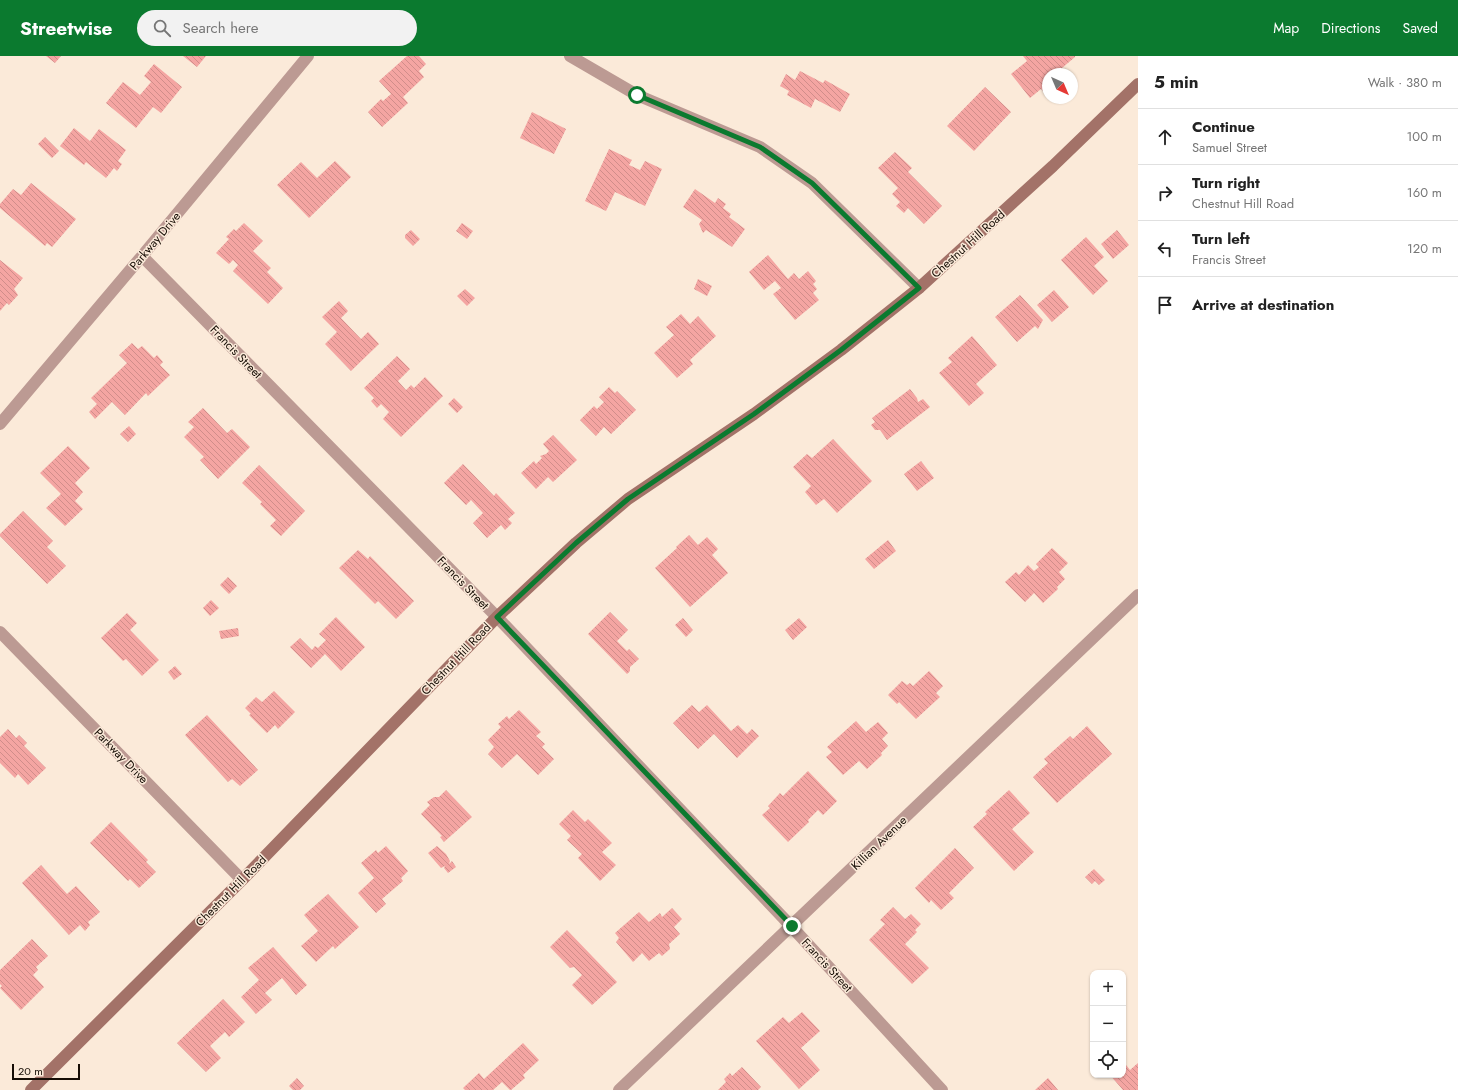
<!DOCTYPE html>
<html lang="en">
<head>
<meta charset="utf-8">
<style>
  :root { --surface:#fff; --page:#f2f2f2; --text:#222; --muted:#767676; --line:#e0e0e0; --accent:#0b7a2f }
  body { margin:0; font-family:Jost,sans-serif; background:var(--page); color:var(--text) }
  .controls { position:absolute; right:12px; bottom:12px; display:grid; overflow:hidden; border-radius:8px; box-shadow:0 1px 3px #0004 }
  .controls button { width:36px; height:36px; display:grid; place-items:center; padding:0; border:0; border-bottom:1px solid var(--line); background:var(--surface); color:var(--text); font:20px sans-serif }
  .compass { position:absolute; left:1042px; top:12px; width:36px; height:36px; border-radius:50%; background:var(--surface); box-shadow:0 1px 3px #0004; rotate:136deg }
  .scale { position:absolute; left:12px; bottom:10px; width:68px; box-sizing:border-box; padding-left:4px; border:2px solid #160d05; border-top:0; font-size:11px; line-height:14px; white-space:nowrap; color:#160d05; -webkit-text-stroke:3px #fbead9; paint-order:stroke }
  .stop { position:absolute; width:12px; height:12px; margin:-9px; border:3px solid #0b7a2f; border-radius:50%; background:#fff }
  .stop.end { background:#0b7a2f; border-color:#fff; box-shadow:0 1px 4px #0008 }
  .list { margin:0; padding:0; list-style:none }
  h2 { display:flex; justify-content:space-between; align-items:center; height:52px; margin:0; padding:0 16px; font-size:17px }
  h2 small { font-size:13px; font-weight:400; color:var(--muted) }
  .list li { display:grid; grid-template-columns:26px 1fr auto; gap:12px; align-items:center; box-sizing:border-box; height:56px; padding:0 16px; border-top:1px solid var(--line) }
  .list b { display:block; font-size:15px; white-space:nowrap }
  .list p { margin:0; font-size:13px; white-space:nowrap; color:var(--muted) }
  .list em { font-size:13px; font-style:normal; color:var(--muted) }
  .icon { flex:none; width:22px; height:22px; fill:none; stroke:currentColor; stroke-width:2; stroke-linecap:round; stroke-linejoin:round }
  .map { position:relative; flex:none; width:1138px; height:1034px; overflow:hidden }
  header { display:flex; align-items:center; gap:24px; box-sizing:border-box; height:56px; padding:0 20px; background:var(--accent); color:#fff }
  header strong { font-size:19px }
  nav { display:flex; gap:22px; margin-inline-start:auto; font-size:14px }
  .search { width:280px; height:36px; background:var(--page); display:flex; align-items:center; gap:10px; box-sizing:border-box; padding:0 14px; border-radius:22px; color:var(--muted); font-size:15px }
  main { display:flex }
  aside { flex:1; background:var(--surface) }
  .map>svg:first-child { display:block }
  .building { fill:url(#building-back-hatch) }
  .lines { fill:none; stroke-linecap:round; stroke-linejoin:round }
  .street { stroke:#bc9a93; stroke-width:12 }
  .secondary { stroke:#a37268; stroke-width:12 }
  .route { stroke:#0b7a2f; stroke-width:5 }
  .labels { text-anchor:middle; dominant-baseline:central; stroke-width:3; stroke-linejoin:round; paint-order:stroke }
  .street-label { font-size:12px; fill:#160d05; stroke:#fbead9 }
</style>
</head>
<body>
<header>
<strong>Streetwise</strong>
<div class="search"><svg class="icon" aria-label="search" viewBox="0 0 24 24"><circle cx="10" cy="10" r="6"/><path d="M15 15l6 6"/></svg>Search here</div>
<nav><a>Map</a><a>Directions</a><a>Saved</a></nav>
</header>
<main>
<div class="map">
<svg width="1138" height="1034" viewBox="0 0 1138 1034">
  <defs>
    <pattern id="building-back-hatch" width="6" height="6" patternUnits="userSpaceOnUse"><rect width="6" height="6" fill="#f4a5a2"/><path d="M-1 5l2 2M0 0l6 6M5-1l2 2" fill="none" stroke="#d08d8a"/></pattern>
  </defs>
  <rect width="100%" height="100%" fill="#fbead9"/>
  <path class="building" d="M46,0H61L55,7Z
    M183,0H206L197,11Z
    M407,0H419L426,8L419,15L424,21L403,41L408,47L382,71L368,56L381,43L383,45L391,38L379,25Z
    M1023,0H1075V1L1055,18H1048V32L1044,36L1041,33L1030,42L1011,18L1027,5Z
    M154,8L182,31L161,57L153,51L136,72L106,47L123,26L140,39L151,26L144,20Z
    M800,15L823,27L825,24L850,38L840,56L815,43L811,52L787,39L789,35L780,30L786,18L795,24Z
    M985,31L1011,56L974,95L947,70Z
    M532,56L566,73L554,98L520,82Z
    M74,72L90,85L99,73L126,94L118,105L122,108L117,115L114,112L106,122L86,106L84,109L60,90Z
    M45,81L59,95L52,102L38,88Z
    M609,93L632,104L629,109L640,114L645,105L662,113L645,150L615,136L606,155L585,145Z
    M895,96L912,112L908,116L942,150L924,168L908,152L904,157L896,150L900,146L892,138L898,132L878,112Z
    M335,105L351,121L309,162L277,129L301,106L317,122Z
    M31,127L76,163L52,191L47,187L45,190L0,152V148L13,133L21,139Z
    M695,133L715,147L718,142L726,148L723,152L731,158L729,161L745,173L732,191L706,174L703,177L699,168L702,164L683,151Z
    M244,167L263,185L253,195L271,212L267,216L283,232L268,248L233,215L238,209L233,204L229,208L216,197L229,183L226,181L234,173L236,175Z
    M462,167L473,175L467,183L456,175Z
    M411,174L420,183L413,190L405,182V179Z
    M1117,174L1129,189L1113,203L1101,188Z
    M1086,181L1104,201L1094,210L1108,225L1093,239L1061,204Z
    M768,199L788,223L794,217L799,223L808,215L816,225L813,228L817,233L813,237L819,244L795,264L773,238L781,232L775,225L764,234L749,216Z
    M0,204L23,222L14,233L18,239L9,249L7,247L0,255Z
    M698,223L712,230L707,240L694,233Z
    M465,233L475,242L467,250L457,240Z
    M1054,234L1069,251L1052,266L1037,249Z
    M1020,239L1043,264L1038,273L1035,270L1017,286L995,261Z
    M339,245L348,255L341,262L361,283L368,276L379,288L351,315L325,288L337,276L322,261Z
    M681,258L690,268L698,260L716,280L690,304L693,308L677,322L654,297L674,279L666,271Z
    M972,280L997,309L976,328L984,337L969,350L939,317L952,306L948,302Z
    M132,287L138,293L142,290L154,302L157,299L163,306L160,309L170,319L148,340L146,337L125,359L112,346L95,363L89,356L97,348L91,342L127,307L119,299Z
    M397,300L410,313L398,325L406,334L411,329L414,332L425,321L443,340L401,381L383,363L389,356L381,348L377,352L371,345L374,342L364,332Z
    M609,331L615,337L617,335L636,354L611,378L604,371L596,380L580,364L594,350L597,353L604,346L599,341Z
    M910,333L917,342L918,346L923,343L930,351L887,384L880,374H875L871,369L875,366L872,362Z
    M454,342L463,351L457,357L448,348Z
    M203,352L227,377L232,373L250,391L218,423L200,404L204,401L184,381L194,371L188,366Z
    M129,370L136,378L128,386L120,378Z
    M553,379L577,404L553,426L548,421L536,433L521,417L534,405L536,408L542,402L540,400L546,398L549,395L543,388Z
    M833,383L872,425L837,457L824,443L816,449L805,436L811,430L793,411L807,398L812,402Z
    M68,390L90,412L75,427L83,436L75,445L83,453L65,470L46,452L61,438L40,417Z
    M921,405L934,422L917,435L904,418Z
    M463,408L494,440L496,437L515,457L508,463L512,467L505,474L501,469L487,482L473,467L483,457L471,444L466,449L444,427Z
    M259,409L305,455L281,480L270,470L276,464L260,448L262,446L242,427Z
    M23,455L53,485L47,491L66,510L47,528L0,480V478Z
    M689,479L698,489L707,481L718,493L712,499L728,517L690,551L655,512L677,492L676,491Z
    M888,484L896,495L874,513L865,503Z
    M1052,492L1068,507L1059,516L1065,523L1057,531L1058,533L1043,547L1034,537L1025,546L1005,526L1016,516L1019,519L1028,509L1034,515L1039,511L1036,508Z
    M358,494L368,503L370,500L414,545L396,563L378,545L375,548L339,512Z
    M228,521L237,530L229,538L220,529Z
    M211,544L219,552L210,560L203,552Z
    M610,556L628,574L617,585L627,595L629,593L639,603L630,611V615L627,618L588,578Z
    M127,557L137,567L130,574L159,604L142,620L126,603L123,605L101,582Z
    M336,561L365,591L341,615L325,598L311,612L290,591L300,582L312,594L315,590L318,592L326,584L319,578Z
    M683,562L693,574L686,581L675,569Z
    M799,562L807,571L793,584L785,574Z
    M238,572L239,580L221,583L219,575Z
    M175,610L182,618L174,624L168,616Z
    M929,615L943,630L936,637L940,641L916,663L899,646L897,648L888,639L902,625L907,629L910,627L913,630Z
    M274,635L295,656L278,673L275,669L267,677L249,659L251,658L245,652L256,641L262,646Z
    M692,649L699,656L707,649L731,675L738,669L747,678L752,673L759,680L737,702L714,678L698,693L673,667Z
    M519,654L541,676L536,680L545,688L542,691L554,703L538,719L517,698L502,712L488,698L494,691L488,684L501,671L498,668L507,660L509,663Z
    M207,659L258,714L240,730L232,723L228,726L185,679Z
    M856,665L866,676L878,666L888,677L882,683L888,690L881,697L882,699L867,713L859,705L843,719L826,701L832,696L827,691Z
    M1087,670L1112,698L1057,747L1033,721L1048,707L1044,703L1070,680L1073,683Z
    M8,673L16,682L19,679L27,687L24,690L46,712L28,729L18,718L15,722L0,707V681Z
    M808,715L837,745L823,759L818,754L808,764L809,766L788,786L762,759L770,752L768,750L780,737L783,740Z
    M446,734L472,761L444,786L440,781L442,780L421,758L430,749L427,746L434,741H439Z
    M1009,734L1030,757L1012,773L1034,796L1014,815L973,771L987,758L985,756Z
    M573,754L585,766L588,763L612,787L602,796L616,809L600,825L578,802L582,798L567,784L571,780L559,768Z
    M111,766L148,804L146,806L156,816L139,832L130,823L128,825L90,787Z
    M386,790L408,815L401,822L403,825L382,843L386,848L376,857L358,837L374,822L361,807L376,794L378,797Z
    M437,790L446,798L450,805L449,808L452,805L456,811L448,817L444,812L445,810L441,812L428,797Z
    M955,792L974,812L949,837L954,842L941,854L931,844L929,847L915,832Z
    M41,809L67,838L76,830L100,856L88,866L90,869L85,875L80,869L69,879L22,827Z
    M1094,813L1105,824L1099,829L1095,825L1092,828L1085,821Z
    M328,838L359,871L335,893L333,890L316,906L301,890L318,875L304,859Z
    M893,851L905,863L911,858L921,868L915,874L917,876L905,888L929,912L912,928L869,884L885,868L880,864Z
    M672,852L682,863L674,871L680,878L669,888L670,893L662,900L659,897L649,905L642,897L633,906L616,886L619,882L615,877L639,856L649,866L660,857L662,861Z
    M567,874L617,926L592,949L572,929L582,919L574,911L570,912L550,891Z
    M32,883L48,900L36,911L38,914L33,919L44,931L21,954L0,932L2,930L0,928V914Z
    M273,891L307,929L296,939L282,922L265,937L272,944L256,958L241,941L259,924L248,912Z
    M223,943L245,966L229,981L225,976L210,990L221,1002L206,1016L177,987Z
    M802,956L820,975L801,992L820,1014L799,1033L756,985L783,961L789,967Z
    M523,987L539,1004L523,1019L525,1022L511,1034H510L502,1026L493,1034H465L463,1032L479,1017L484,1023Z
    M1123,1005L1130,1014L1138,1007V1034H1123L1110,1019H1123Z
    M742,1011L761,1031L758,1034H718L726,1026L724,1023L730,1017L732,1020Z
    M297,1022L304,1030L300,1034H293L289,1030Z
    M1048,1022L1058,1034H1035Z"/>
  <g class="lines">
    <path class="street" d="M570,0L637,39L760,91L812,127L919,232
      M142,200L497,561L791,870L942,1034
      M0,368L142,200L308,0
      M0,576L242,824
      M619,1034L1138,539"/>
    <path class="secondary" d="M31,1034L242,824L497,561L576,487L628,443L754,358L841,294L919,232L1053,110L1138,28"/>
  </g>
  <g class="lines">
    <path class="route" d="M637,39L760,91L812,127L919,232L841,294L754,358L628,443L576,487L497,561L792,870"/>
  </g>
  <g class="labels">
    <g class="street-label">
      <text transform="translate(155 185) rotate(-50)">Parkway Drive</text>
      <text transform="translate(968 188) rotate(-42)">Chestnut Hill Road</text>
      <text transform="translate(236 296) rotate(46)">Francis Street</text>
      <text transform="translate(463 527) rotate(46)">Francis Street</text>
      <text transform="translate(456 603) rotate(-46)">Chestnut Hill Road</text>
      <text transform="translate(121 700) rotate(46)">Parkway Drive</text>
      <text transform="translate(879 787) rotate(-44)">Killian Avenue</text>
      <text transform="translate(231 835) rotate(-45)">Chestnut Hill Road</text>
      <text transform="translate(827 909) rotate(47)">Francis Street</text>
    </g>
  </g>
</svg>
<div class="controls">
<button>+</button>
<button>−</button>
<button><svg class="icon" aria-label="locate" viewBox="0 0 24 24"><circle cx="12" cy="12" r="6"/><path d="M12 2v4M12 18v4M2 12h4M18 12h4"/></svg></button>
</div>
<svg class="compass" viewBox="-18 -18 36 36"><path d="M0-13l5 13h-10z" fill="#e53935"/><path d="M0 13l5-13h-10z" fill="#767676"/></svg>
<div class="scale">20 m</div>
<div class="stop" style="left:637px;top:39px"></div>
<div class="stop end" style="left:792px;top:870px"></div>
</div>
<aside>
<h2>5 min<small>Walk · 380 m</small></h2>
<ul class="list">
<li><svg class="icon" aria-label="ahead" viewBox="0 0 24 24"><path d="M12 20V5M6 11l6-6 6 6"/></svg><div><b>Continue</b><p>Samuel Street</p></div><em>100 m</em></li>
<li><svg class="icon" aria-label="right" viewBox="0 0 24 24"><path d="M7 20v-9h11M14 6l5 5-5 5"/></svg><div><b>Turn right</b><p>Chestnut Hill Road</p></div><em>160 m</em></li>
<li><svg class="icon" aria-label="left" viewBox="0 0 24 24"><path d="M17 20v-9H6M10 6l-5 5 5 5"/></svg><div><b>Turn left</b><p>Francis Street</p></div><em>120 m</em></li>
<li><svg class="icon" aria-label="arrive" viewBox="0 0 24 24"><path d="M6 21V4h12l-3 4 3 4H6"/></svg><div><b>Arrive at destination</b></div></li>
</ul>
</aside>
</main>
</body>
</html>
